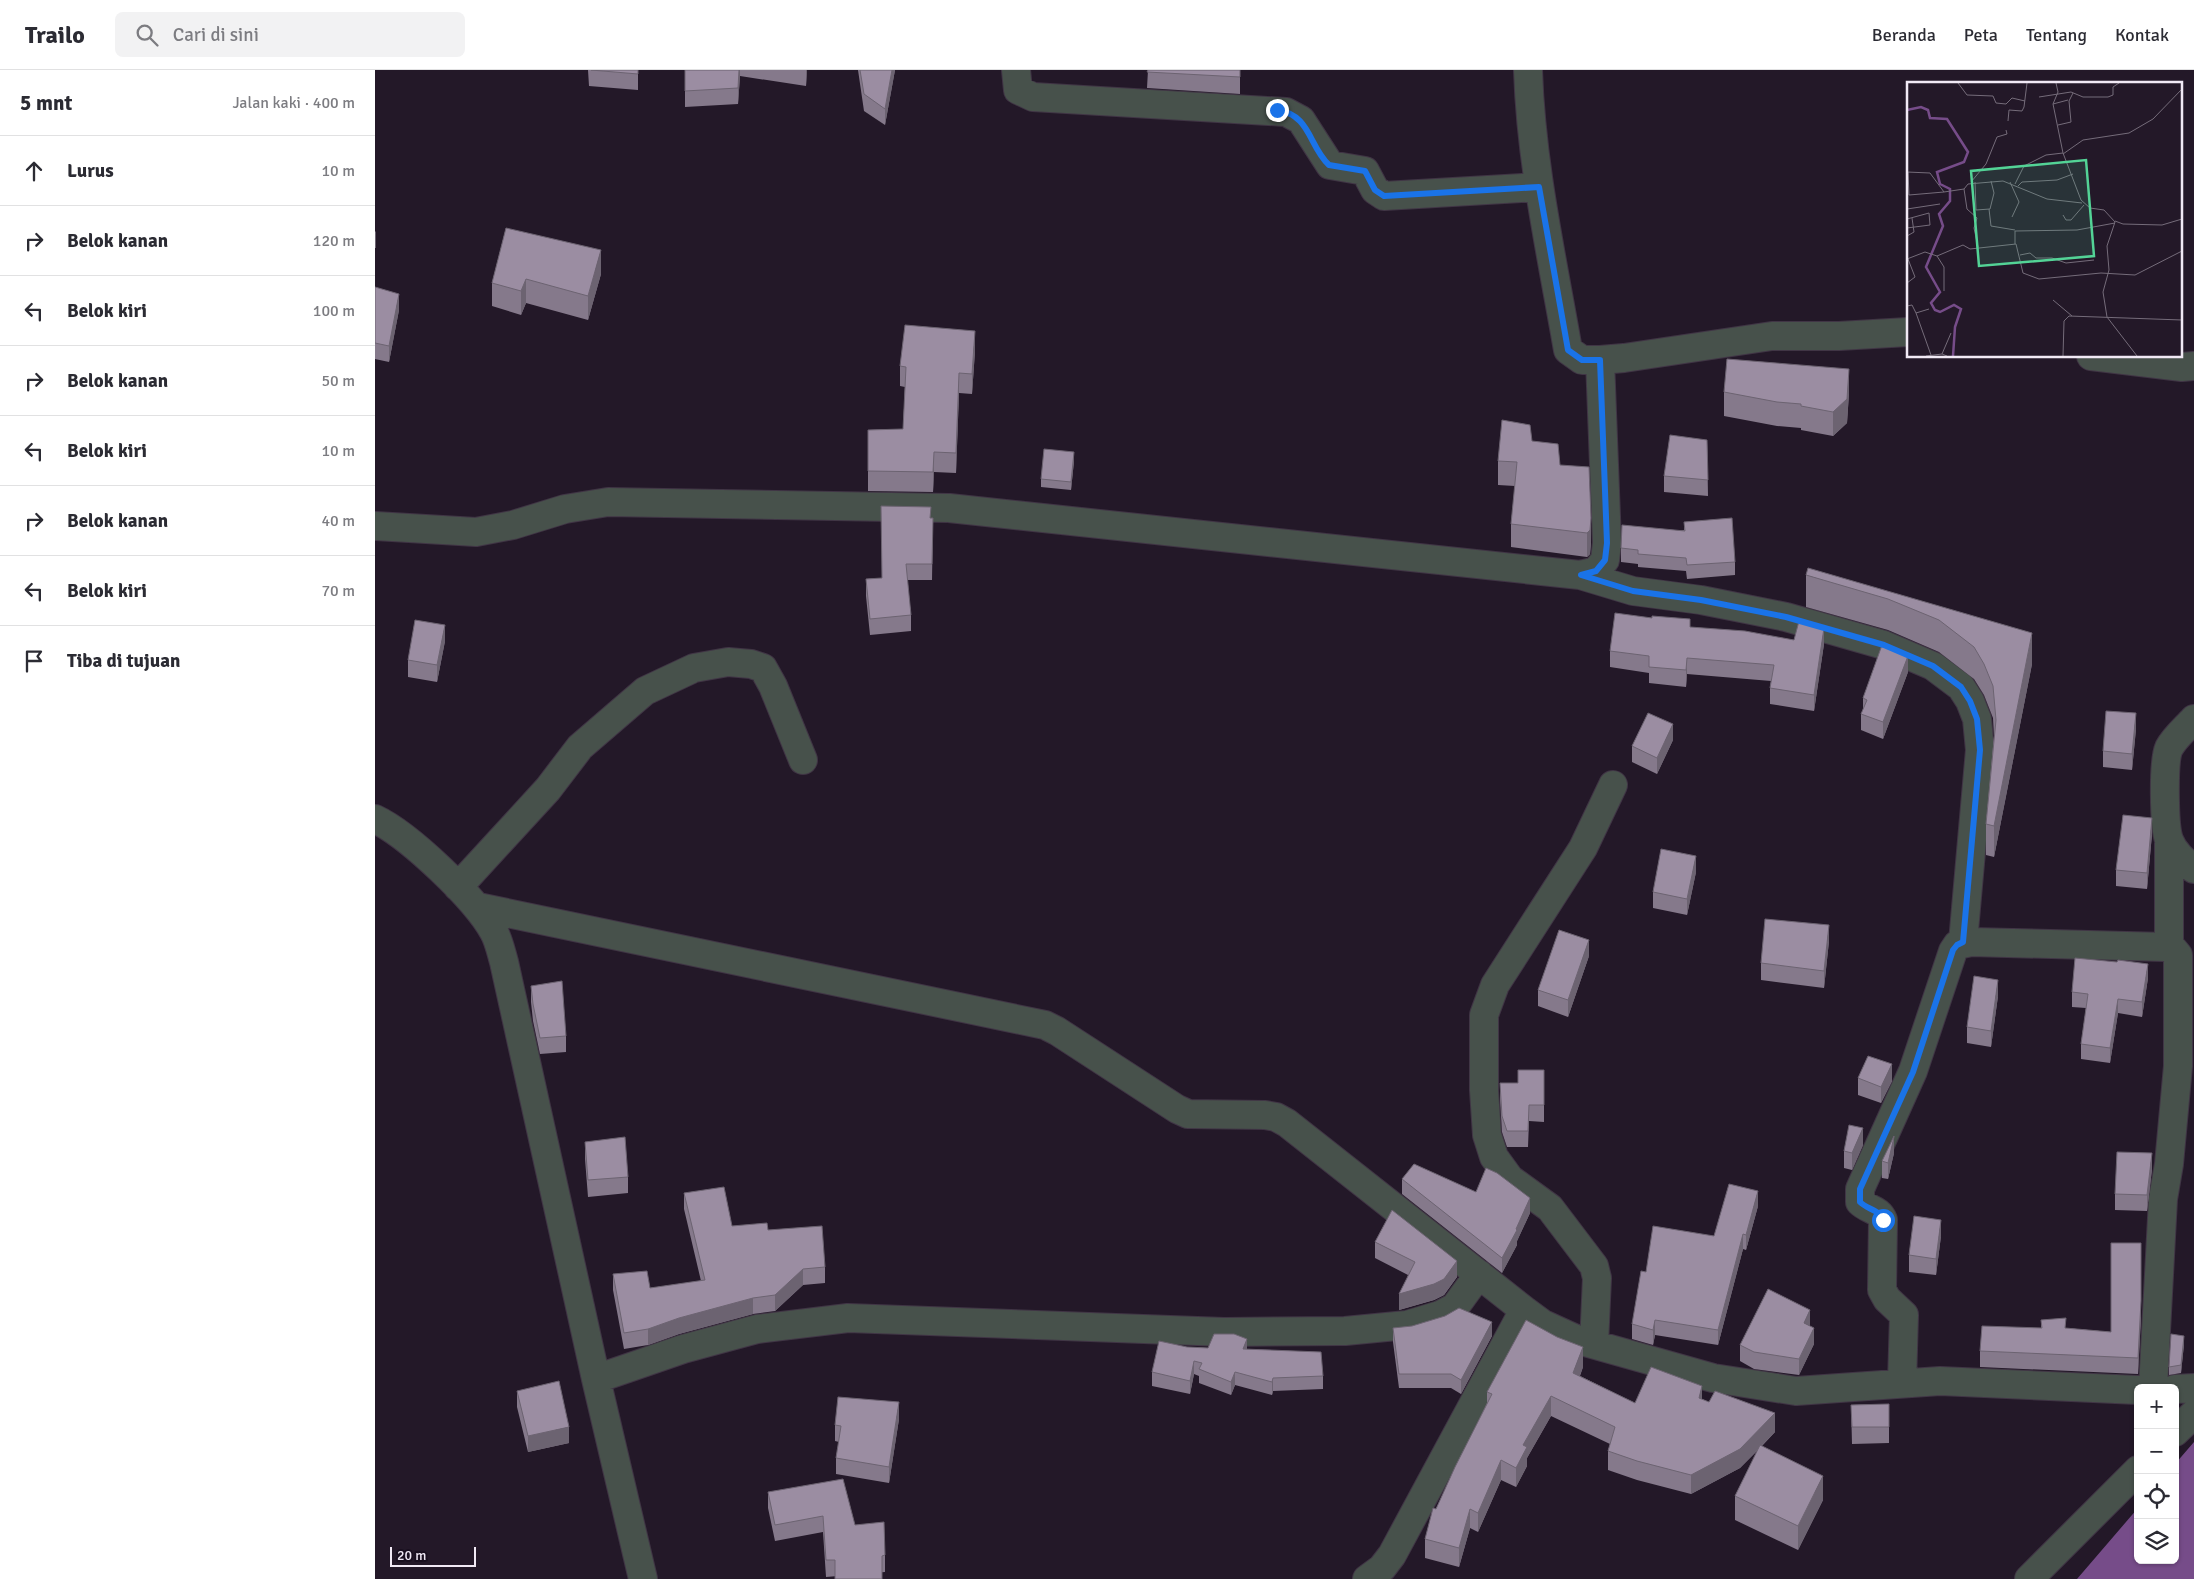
<!DOCTYPE html>
<html lang="id">
<head>
<meta charset="utf-8">
<style>
  :root { --surface:#fff; --page:#f2f2f3; --text:#2b2b33; --muted:#7c7c81; --line:#e1e1e2 }
  body { margin:0; font-family:Signika,sans-serif; background:var(--page); color:var(--text) }
  .controls { position:absolute; right:15px; bottom:15px; display:grid; overflow:hidden; border-radius:8px; box-shadow:0 1px 4px #0004 }
  .controls button { width:45px; height:45px; display:grid; place-items:center; padding:0; border:0; border-bottom:1px solid var(--line); background:var(--surface); color:var(--text); font:25px sans-serif }
  .scale { position:absolute; left:15px; bottom:12px; width:86px; box-sizing:border-box; padding-left:5px; border:2px solid #f1e9f5; border-top:0; font-size:14px; line-height:18px; white-space:nowrap; color:#f1e9f5; -webkit-text-stroke:4px #190f1f; paint-order:stroke }
  .stop { position:absolute; width:15px; height:15px; margin:-11px; border:4px solid #1a73e8; border-radius:50%; background:#fff }
  .stop.end { background:#1a73e8; border-color:#fff; box-shadow:0 1px 5px #0008 }
  .list { margin:0; padding:0; list-style:none }
  h2 { display:flex; justify-content:space-between; align-items:center; height:65px; margin:0; padding:0 20px; font-size:21px }
  h2 small { font-size:16px; font-weight:400; color:var(--muted) }
  .list li { display:grid; grid-template-columns:32px 1fr auto; gap:15px; align-items:center; box-sizing:border-box; height:70px; padding:0 20px; border-top:1px solid var(--line) }
  .list b { display:block; font-size:19px; white-space:nowrap }
  .list em { font-size:16px; font-style:normal; color:var(--muted) }
  .icon { flex:none; width:28px; height:28px; fill:none; stroke:currentColor; stroke-width:2; stroke-linecap:round; stroke-linejoin:round }
  .map { position:relative; flex:none; width:1819px; height:1509px; overflow:hidden }
  header { display:flex; align-items:center; gap:30px; box-sizing:border-box; height:70px; padding:0 25px; background:var(--surface); border-bottom:1px solid var(--line) }
  header strong { font-size:24px }
  nav { display:flex; gap:28px; margin-inline-start:auto; font-size:18px }
  .search { width:350px; height:45px; background:var(--page); display:flex; align-items:center; gap:12px; box-sizing:border-box; padding:0 18px; border-radius:8px; color:var(--muted); font-size:19px }
  main { display:flex }
  aside { flex:1; background:var(--surface) }
  .map>svg:first-child { display:block }
  .water { fill:#764c89 }
  .lines { fill:none; stroke-linecap:round; stroke-linejoin:round }
  .minor-casing { stroke:#403545; stroke-width:30 }
  .minor { stroke:#47514b; stroke-width:28 }
  .wall { fill:#85798b }
  .shaded-wall { fill:#6c6371 }
  .building { fill:#9b8da2; stroke:#6c6371 }
  .route { stroke:#1a73e8; stroke-width:6 }
  .inset-river { fill:none; stroke:#764c89; stroke-width:2.5 }
  .inset-road { fill:none; stroke:#756c7a; stroke-width:1 }
  .view { fill:#53d396; fill-opacity:0.15; stroke:#53d396; stroke-width:2.5 }
  .inset-edge { fill:none; stroke:#f1e9f5; stroke-width:2.5 }
</style>
</head>
<body>
<header>
<strong>Trailo</strong>
<div class="search"><svg class="icon" aria-label="search" viewBox="0 0 24 24"><circle cx="10" cy="10" r="6"/><path d="M15 15l6 6"/></svg>Cari di sini</div>
<nav><a>Beranda</a><a>Peta</a><a>Tentang</a><a>Kontak</a></nav>
</header>
<main>
<aside>
<h2>5 mnt<small>Jalan kaki · 400 m</small></h2>
<ul class="list">
<li><svg class="icon" aria-label="ahead" viewBox="0 0 24 24"><path d="M12 20V5M6 11l6-6 6 6"/></svg><div><b>Lurus</b></div><em>10 m</em></li>
<li><svg class="icon" aria-label="right" viewBox="0 0 24 24"><path d="M7 20v-9h11M14 6l5 5-5 5"/></svg><div><b>Belok kanan</b></div><em>120 m</em></li>
<li><svg class="icon" aria-label="left" viewBox="0 0 24 24"><path d="M17 20v-9H6M10 6l-5 5 5 5"/></svg><div><b>Belok kiri</b></div><em>100 m</em></li>
<li><svg class="icon" aria-label="right" viewBox="0 0 24 24"><path d="M7 20v-9h11M14 6l5 5-5 5"/></svg><div><b>Belok kanan</b></div><em>50 m</em></li>
<li><svg class="icon" aria-label="left" viewBox="0 0 24 24"><path d="M17 20v-9H6M10 6l-5 5 5 5"/></svg><div><b>Belok kiri</b></div><em>10 m</em></li>
<li><svg class="icon" aria-label="right" viewBox="0 0 24 24"><path d="M7 20v-9h11M14 6l5 5-5 5"/></svg><div><b>Belok kanan</b></div><em>40 m</em></li>
<li><svg class="icon" aria-label="left" viewBox="0 0 24 24"><path d="M17 20v-9H6M10 6l-5 5 5 5"/></svg><div><b>Belok kiri</b></div><em>70 m</em></li>
<li><svg class="icon" aria-label="arrive" viewBox="0 0 24 24"><path d="M6 21V4h12l-3 4 3 4H6"/></svg><div><b>Tiba di tujuan</b></div></li>
</ul>
</aside>
<div class="map">
<svg width="1819" height="1509" viewBox="0 0 1819 1509">
  <rect width="100%" height="100%" fill="#231828"/>
  <path class="water" d="M1819,1372V1509H1702L1763,1438V1490H1800V1394Z"/>
  <g class="lines">
    <defs>
      <path id="minor" d="M641,0L643,20L658,27L911,42L926,50L955,95L990,101L1000,120L1009,126L1164,117
        M1153,0C1156,95 1177,187 1193,280L1207,290H1225L1249,288L1397,266H1464L1533,262
        M1716,286L1807,297L1819,296
        M0,456L101,462L138,455L190,439L233,432L574,438L1205,505L1221,501L1230,490L1232,473L1225,290
        M1205,505L1258,521L1326,530L1411,547L1509,575L1558,596L1586,617L1595,631L1602,649L1605,680L1588,872
        M1819,649C1811,658 1800,667 1794,678C1788,691 1789,756 1794,770C1799,783 1809,791 1819,799
        M0,749C34,765 101,829 119,862C124,871 126,882 129,892L221,1309L268,1509
        M83,817L173,719L205,677L270,621L319,598L353,592L376,594L388,598L398,616L428,690
        M103,837L670,955L682,961L802,1039L813,1044L890,1045L901,1047L912,1053L1149,1240L1168,1254L1203,1270L1338,1308L1421,1321L1565,1311L1763,1320
        M1794,878V770
        M1219,1274L1222,1208L1219,1196L1175,1138L1135,1109L1119,1087L1112,1065L1109,1020V945L1120,915L1208,778L1238,715
        M221,1309L308,1279L382,1259L473,1248L849,1262L970,1261L1032,1255L1065,1245L1080,1237L1104,1204
        M1527,1313L1529,1245L1512,1229L1507,1220L1508,1150C1504,1139 1493,1140 1485,1132V1119L1538,1001L1578,881L1582,875L1596,872L1790,877L1798,879L1803,885V996L1794,1094L1788,1129L1778,1318
        M1800,1319L1819,1318
        M1800,1362L1819,1344
        M992,1509L1007,1498L1017,1485L1149,1240
        M1654,1509L1763,1400"/>
    </defs>
    <use href="#minor" class="minor-casing"/>
    <use href="#minor" class="minor"/>
  </g>
  <path class="wall" d="M213,0H263V20L214,16Z
    M310,0H432L431,16L365,6L363,34L310,37Z
    M483,0H520L510,55L489,41Z
    M773,0H865V24L772,18Z
    M131,158L226,204L213,250L151,233L146,245L117,236V213Z
    M0,217L24,240L14,292L0,289Z
    M600,281L597,324L584,323L581,403L559,402L558,422L493,421V360L528,359L530,317L525,316V296Z
    M1349,322L1474,323L1472,353L1458,366L1426,360V358L1402,356L1349,346Z
    M1332,370L1333,426L1289,422V406Z
    M1157,371L1185,395L1216,472L1215,484L1212,487L1136,477V454L1140,416L1123,415V391Z
    M699,391L696,420L666,417V409Z
    M556,448H558L557,510H532L536,545V561L495,565L491,526V509L507,508Z
    M1309,452L1360,492V505L1312,509L1311,501L1263,497V494L1246,492V478L1309,460Z
    M1431,505L1657,563V594L1619,787L1611,785V754L1619,666L1618,648L1609,625L1599,609L1564,582L1513,560L1431,537Z
    M1315,557L1449,574L1439,641L1395,634V618L1396,611L1312,604L1311,617L1274,613V603L1235,597V581Z
    M70,571L62,612L33,607V590Z
    M1533,602L1508,669L1486,660V644L1488,641V628Z
    M1761,659L1757,700L1728,697V681Z
    M1298,670L1282,704L1257,692V676Z
    M1777,764L1772,819L1741,816V800Z
    M1321,802L1312,845L1278,838V822Z
    M1454,871L1449,918L1386,910V893Z
    M1214,886L1193,947L1163,936V920Z
    M1773,908L1767,947L1743,943L1735,993L1706,989V974L1711,938L1697,937V922Z
    M156,916L191,966V982L165,984L158,951L156,932Z
    M1623,926L1616,977L1592,973V957Z
    M1169,1000V1052L1154,1051L1153,1077H1132L1127,1062L1125,1029V1013H1143Z
    M1483,1008L1517,1011L1506,1033L1483,1025Z
    M210,1072L253,1107V1123L213,1127L210,1089Z
    M1488,1075L1477,1100L1469,1098V1081Z
    M1519,1083L1513,1109L1507,1108V1091Z
    M1777,1099L1772,1141L1740,1140V1124Z
    M1027,1109L1101,1122L1155,1143L1142,1171V1175L1127,1203L1027,1124Z
    M309,1123L357,1156L393,1160L450,1197V1213L428,1215L400,1241L378,1244L304,1264L273,1275L249,1279L238,1220V1204L275,1218L326,1211L309,1139Z
    M1383,1136L1371,1180L1368,1179L1343,1275L1280,1265L1278,1275L1257,1269V1254L1339,1166Z
    M1566,1166L1561,1205L1534,1202V1185Z
    M1000,1172L1082,1207L1069,1225L1059,1230L1024,1240L1033,1205L1000,1188Z
    M1766,1247L1763,1304L1605,1297V1281L1666,1258V1250L1691,1258L1736,1262Z
    M1435,1256L1439,1274L1424,1305L1379,1299L1365,1291V1275Z
    M1018,1258L1117,1266L1086,1324L1076,1318H1024L1018,1272Z
    M1809,1274L1806,1303L1794,1305V1297Z
    M812,1277L872,1280L948,1306V1319L898,1321L897,1325L860,1315L856,1325L824,1313V1306L819,1304L815,1324L777,1316V1302Z
    M1208,1297L1205,1306L1260,1333L1327,1329L1400,1362L1387,1376L1448,1430L1423,1480L1360,1450V1426L1383,1380L1365,1398L1316,1424L1262,1410L1233,1400V1381L1235,1374L1176,1346L1152,1388V1396L1141,1417L1126,1410L1103,1462L1095,1458L1084,1497L1050,1488V1469L1061,1439L1112,1333V1322Z
    M142,1321L194,1373L153,1382L142,1337Z
    M1514,1334V1373L1477,1374L1476,1335Z
    M524,1349L514,1413L461,1404V1388L464,1372L460,1371V1355Z
    M393,1422L480,1455L510,1485V1502L451,1507L448,1462L400,1471L393,1438Z"/>
  <path class="shaded-wall" d="M364,0H365V6L363,34V18Z
    M431,0H432L431,16Z
    M517,0H520L510,55V39Z
    M1,161V178H0V162Z
    M226,180V204L213,250V226Z
    M151,209V233L146,245V221Z
    M24,224V240L14,292V276Z
    M600,261V281L597,324V304Z
    M1474,299V323L1472,353L1458,366V342Z
    M584,303V323L581,403V383Z
    M559,382V402L558,422V402Z
    M699,382V391L696,420V412Z
    M1216,448V472L1215,484L1212,487V463Z
    M70,555V571L62,612V595Z
    M1449,558V574L1439,641V625Z
    M1657,563V594L1619,787V756Z
    M1533,586V602L1508,669V652Z
    M1312,588V604L1311,617V600Z
    M1761,643V659L1757,700V684Z
    M1298,654V670L1282,704V688Z
    M1777,748V764L1772,819V803Z
    M1321,786V802L1312,845V829Z
    M1454,855V871L1449,918V901Z
    M1214,870V886L1193,947V930Z
    M1773,894V908L1767,947V932Z
    M1623,910V926L1616,977V961Z
    M1743,929V943L1735,993V978Z
    M1517,994V1011L1506,1033V1017Z
    M1488,1058V1075L1477,1100V1083Z
    M1519,1067V1083L1513,1109V1093Z
    M1777,1083V1099L1772,1141V1125Z
    M1383,1121V1136L1371,1180V1165Z
    M1155,1128V1143L1142,1171V1175L1127,1203V1188Z
    M1566,1150V1166L1561,1205V1189Z
    M1368,1164V1179L1343,1275V1260Z
    M1082,1191V1207L1069,1225L1059,1230L1024,1240V1224Z
    M428,1199V1215L400,1241V1225Z
    M378,1228V1244L304,1264L273,1275V1259L304,1248Z
    M1766,1231V1247L1763,1304V1288Z
    M1435,1240V1256L1429,1253Z
    M1280,1250V1265L1278,1275V1260Z
    M1117,1252V1266L1086,1324V1310Z
    M1439,1258V1274L1424,1305V1289Z
    M1809,1266V1274L1806,1303V1295Z
    M872,1269V1282L868,1279Z
    M1208,1277V1297L1198,1323V1303Z
    M819,1291V1304L815,1324V1311Z
    M860,1302V1315L856,1325V1312Z
    M898,1308V1321L897,1325V1312Z
    M1327,1316V1335L1324,1328Z
    M1176,1326V1346L1152,1388V1396L1141,1417V1398L1148,1375Z
    M524,1332V1349L514,1413V1397Z
    M1400,1343V1362L1365,1398L1316,1424V1405Z
    M194,1357V1373L153,1382V1366Z
    M1126,1390V1410L1103,1462V1443Z
    M1448,1406V1430L1423,1480V1456Z
    M1095,1439V1458L1084,1497V1478Z"/>
  <path class="building" d="M216,0H263V4Z
    M310,0H364L363,18L310,21Z
    M485,0H517L510,39L489,24Z
    M773,0H865V7L772,2Z
    M131,158L226,180L213,226L151,209L146,221L117,213Z
    M0,217L24,224L14,276L0,273Z
    M530,255L600,261L597,304L584,303L581,383L559,382L558,402L493,401V360L528,359L531,297L525,296Z
    M1352,289L1474,299L1472,329L1458,342L1426,336V334L1402,332L1349,322Z
    M1127,350L1155,355L1157,371L1183,374L1185,395L1214,397L1216,448L1215,460L1212,463L1136,454L1142,392L1123,391Z
    M1295,365L1332,370L1333,410L1289,406Z
    M669,379L699,382L696,412L666,409Z
    M506,436L556,437L555,448H558L557,494H531L536,545L495,549L491,509L507,508Z
    M1357,448L1360,492L1312,495L1311,488L1263,484V480L1246,478L1247,455L1310,461L1309,452Z
    M1433,498L1657,563L1619,756L1611,754L1621,650L1618,616L1609,594L1599,577L1564,550L1513,529L1431,505Z
    M1240,543L1277,548V546L1315,549V557L1370,561L1419,570L1424,551L1449,558L1439,625L1395,618L1399,595L1312,588L1311,600L1274,597V586L1235,581Z
    M40,550L70,555L62,595L33,590Z
    M1507,575L1533,586L1508,652L1486,644L1492,630L1488,628Z
    M1731,641L1761,643L1757,684L1728,681Z
    M1273,643L1298,654L1282,688L1257,676Z
    M1748,745L1777,748L1772,803L1741,800Z
    M1286,779L1321,786L1312,829L1278,822Z
    M1390,849L1454,855L1449,901L1386,893Z
    M1184,860L1214,870L1193,930L1163,920Z
    M1700,888L1742,892L1743,890L1773,894L1767,932L1743,929L1735,978L1706,974L1713,924L1697,922Z
    M1599,906L1623,910L1616,961L1592,957Z
    M187,911L191,966L165,968L158,934L156,916Z
    M1493,986L1517,994L1506,1017L1483,1008Z
    M1143,1000H1169V1035H1154L1153,1061H1132L1127,1046L1125,1013H1143Z
    M1474,1055L1488,1058L1477,1083L1469,1081Z
    M250,1067L253,1107L213,1110L210,1072Z
    M1519,1067L1513,1093L1507,1091L1519,1066Z
    M1742,1082L1777,1083L1772,1125L1740,1124Z
    M1039,1094L1101,1122L1111,1098L1122,1103L1155,1128L1141,1159L1142,1160L1127,1188L1027,1109Z
    M1354,1114L1383,1121L1371,1165L1368,1164L1343,1260L1280,1250L1278,1260L1257,1254L1266,1201L1271,1202L1278,1156L1339,1166Z
    M349,1117L357,1156L392,1153L393,1160L447,1156L450,1197L428,1199L400,1225L378,1228L304,1248L273,1259L249,1263L238,1204L272,1201L275,1218L330,1210L309,1123Z
    M1017,1140L1082,1191L1069,1209L1059,1214L1024,1224L1040,1192L1000,1172Z
    M1539,1146L1566,1150L1561,1189L1534,1185Z
    M1736,1173H1766V1231L1763,1288L1605,1281L1607,1256L1667,1258L1666,1250L1691,1248L1690,1258L1736,1262Z
    M1393,1219L1435,1240L1429,1253L1439,1258L1424,1289L1379,1282L1365,1275Z
    M1084,1238L1117,1252L1086,1310L1076,1304H1024L1018,1258L1037,1256L1070,1246Z
    M1151,1250L1182,1267L1208,1277L1198,1303L1260,1333L1276,1297L1327,1316L1324,1328L1334,1332L1340,1321L1400,1343L1365,1379L1316,1405L1262,1391L1233,1381L1240,1357L1176,1326L1148,1375L1152,1377L1141,1398L1126,1390L1103,1443L1095,1439L1084,1478L1050,1469L1058,1438L1061,1439L1080,1397L1117,1324L1112,1322Z
    M839,1264H859L872,1269L868,1279L946,1282L948,1306L898,1308L897,1312L860,1302L856,1312L824,1299L827,1293L819,1291L815,1311L777,1302L784,1271L812,1277L833,1278Z
    M1796,1264L1809,1266L1806,1295L1794,1297Z
    M184,1311L194,1357L153,1366L142,1321Z
    M463,1327L524,1332L514,1397L461,1388L466,1356L460,1355Z
    M1514,1334V1357H1477L1476,1335Z
    M1385,1375L1448,1406L1423,1456L1360,1426Z
    M468,1409L480,1455L509,1452L510,1485L507,1486V1509H460V1490H451L448,1446L400,1455L393,1422Z"/>
  <g class="lines">
    <path class="route" d="M902,40C936,45 933,75 954,95L990,101L1000,120L1009,126L1164,117L1193,280L1207,290H1225L1232,473L1230,490L1221,501L1206,505L1258,521L1326,530L1411,547L1509,575L1558,596L1586,617L1595,631L1602,649L1605,680L1588,872L1582,875L1578,880L1538,1002L1485,1119V1132C1493,1140 1504,1139 1508,1150"/>
  </g>
  <g transform="translate(1532 12)">
    <rect width="275" height="275" fill="#231828"/>
    <path class="inset-river" d="M0,28L14,25L21,28L23,36L40,37L61,70L57,80L30,90L33,102L43,107V119L32,132L36,144L19,185L33,210L24,221L28,228L33,230L47,223L54,227L48,245L46,274"/>
    <path class="inset-road" d="M51,1L60,13L86,14L89,21L99,22L105,16L118,19M149,1L151,10L146,22L156,71L174,118L183,126L197,128L208,140L200,164L202,188L196,210L200,235L230,274M132,15L164,10L176,15H201L206,13V5L212,1M146,22L161,18M101,39L102,28L115,29L117,25L120,1M151,43L164,40L162,19L166,11M156,72L176,58L222,51L246,37L275,7M0,90L23,91L37,110L57,107M1,90L2,113L37,110M64,100L79,82L90,55L100,52L99,48M68,100L69,128L83,127L87,111L84,99M103,100L112,120L105,135M108,102L117,84L139,73L156,71M111,104L115,100L150,98L166,92M0,127L33,122M82,127L84,144L108,148M156,133L159,138H164L177,123M0,137L22,131L23,143L0,146M208,139L216,142L255,143L275,137M0,154L7,150L5,136M108,162V149L170,148L208,141M71,165L67,146L70,136L60,127L57,107L61,102L96,99L140,117L175,121M113,173L123,171L129,176H145L159,181L187,178M30,174L37,185V209M0,177L18,170L30,174L56,163L63,167L109,162L116,191L132,197L194,191L228,193L275,169M0,201L8,195L1,177M146,218L165,234M0,224L5,223L9,231L22,227M9,231L24,273M35,272L44,251M19,274L35,272L40,274M156,274L157,239L162,234L275,238"/>
    <path class="view" d="M179,78L187,174L72,184L64,89Z"/>
    <rect width="275" height="275" class="inset-edge"/>
  </g>
</svg>
<div class="controls">
<button>+</button>
<button>−</button>
<button><svg class="icon" aria-label="locate" viewBox="0 0 24 24"><circle cx="12" cy="12" r="6"/><path d="M12 2v4M12 18v4M2 12h4M18 12h4"/></svg></button>
<button><svg class="icon" aria-label="layers" viewBox="0 0 24 24"><path d="M12 4l9 5-9 5-9-5zM3 14l9 5 9-5"/></svg></button>
</div>
<div class="scale">20 m</div>
<div class="stop" style="left:1508px;top:1150px"></div>
<div class="stop end" style="left:902px;top:40px"></div>
</div>
</main>
</body>
</html>
